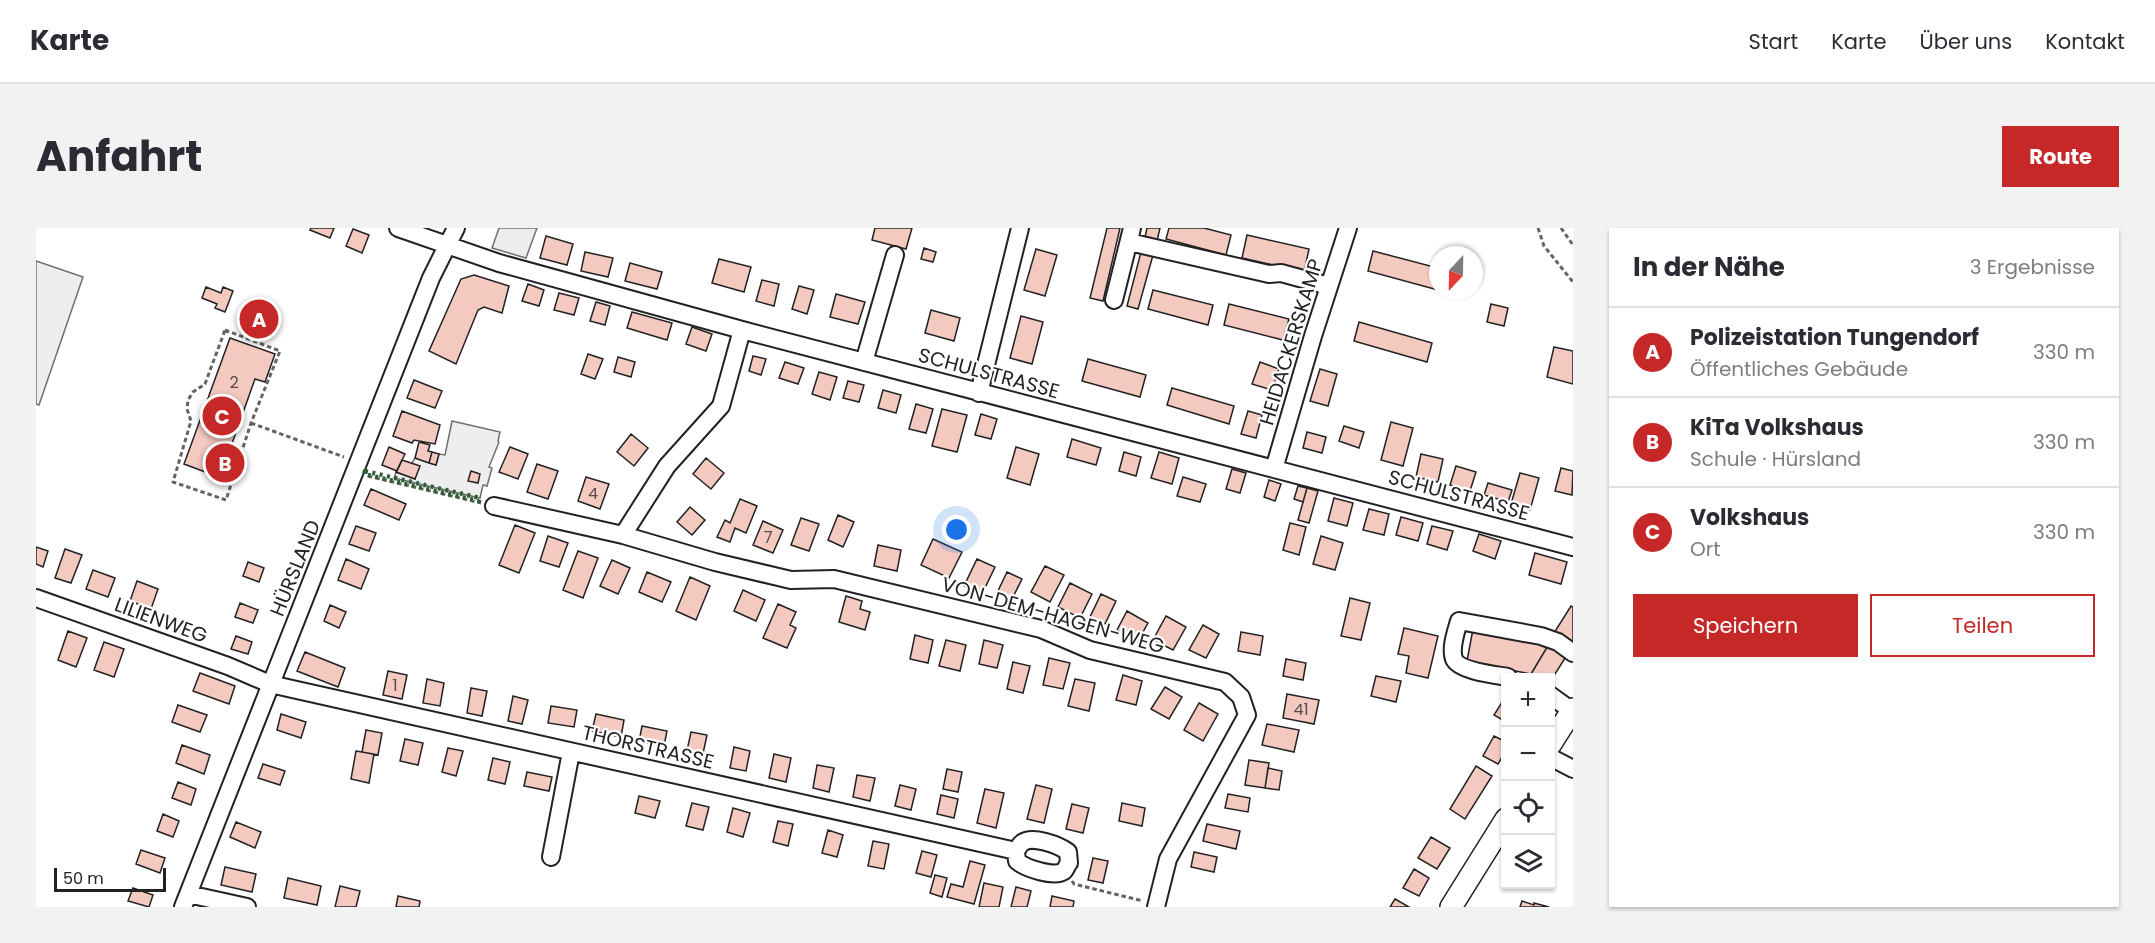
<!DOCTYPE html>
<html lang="de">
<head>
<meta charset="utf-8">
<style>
  :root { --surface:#fff; --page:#f2f2f3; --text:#2b2b33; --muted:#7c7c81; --line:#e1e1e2; --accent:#c62828 }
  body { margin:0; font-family:Poppins,sans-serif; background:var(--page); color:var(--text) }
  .controls { position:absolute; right:18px; bottom:18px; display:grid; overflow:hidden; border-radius:0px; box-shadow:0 2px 4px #0004 }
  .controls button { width:54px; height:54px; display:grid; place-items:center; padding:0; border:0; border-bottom:2px solid var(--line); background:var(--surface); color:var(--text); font:30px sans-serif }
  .compass { position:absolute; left:1393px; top:18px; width:54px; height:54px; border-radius:50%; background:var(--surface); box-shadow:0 2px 4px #0004; rotate:202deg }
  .scale { position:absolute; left:18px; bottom:15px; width:112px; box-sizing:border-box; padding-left:6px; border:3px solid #222; border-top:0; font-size:16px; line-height:21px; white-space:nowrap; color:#222; -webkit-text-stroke:4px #fff; paint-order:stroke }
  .you { position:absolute; left:921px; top:302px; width:21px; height:21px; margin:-15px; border:4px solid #fff; border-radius:50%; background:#1a73e8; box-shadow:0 0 0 9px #1a73e833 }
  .badge { display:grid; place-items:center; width:39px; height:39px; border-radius:50%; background:var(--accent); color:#fff; font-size:20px; font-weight:700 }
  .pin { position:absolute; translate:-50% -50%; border:3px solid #fff; box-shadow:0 2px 6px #0006 }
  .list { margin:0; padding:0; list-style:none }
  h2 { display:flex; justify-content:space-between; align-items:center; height:78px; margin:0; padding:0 24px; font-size:26px }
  h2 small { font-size:20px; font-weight:400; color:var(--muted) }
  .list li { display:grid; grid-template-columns:39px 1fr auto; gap:18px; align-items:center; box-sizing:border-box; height:90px; padding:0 24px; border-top:2px solid var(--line) }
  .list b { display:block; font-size:22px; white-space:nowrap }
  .list p { margin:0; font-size:20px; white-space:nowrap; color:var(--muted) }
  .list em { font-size:20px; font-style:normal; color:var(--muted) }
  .actions { display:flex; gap:12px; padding:18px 24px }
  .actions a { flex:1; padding:14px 0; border:2px solid var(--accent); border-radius:0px; text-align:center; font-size:21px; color:var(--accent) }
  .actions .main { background:var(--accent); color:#fff }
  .icon { flex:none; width:33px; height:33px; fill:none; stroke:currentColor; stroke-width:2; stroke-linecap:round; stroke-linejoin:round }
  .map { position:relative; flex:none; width:1537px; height:679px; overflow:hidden; border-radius:0px }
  header { display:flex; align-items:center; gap:36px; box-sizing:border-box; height:84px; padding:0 30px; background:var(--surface); border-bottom:2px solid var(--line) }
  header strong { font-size:28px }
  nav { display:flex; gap:33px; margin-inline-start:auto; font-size:21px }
  .intro { display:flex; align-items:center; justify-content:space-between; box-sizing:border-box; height:144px; padding:0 36px }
  h1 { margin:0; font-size:42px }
  .button { padding:15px 27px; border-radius:0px; background:var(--accent); color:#fff; font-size:21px; font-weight:700 }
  main { display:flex; gap:36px; padding:0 36px }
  aside { flex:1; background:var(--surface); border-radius:0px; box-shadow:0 2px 4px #0004 }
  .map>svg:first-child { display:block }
  .green { fill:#eee; stroke:#6f6f6f; stroke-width:1.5 }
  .parking { fill:#ededed; stroke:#6f6f6f; stroke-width:1.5 }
  .building { fill:#f3c9c0; stroke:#222; stroke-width:1.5 }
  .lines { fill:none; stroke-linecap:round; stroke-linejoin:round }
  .minor-casing { stroke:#222; stroke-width:20 }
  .major-casing { stroke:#222; stroke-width:24 }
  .path { stroke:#646464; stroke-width:3; stroke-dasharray:4.5 3; stroke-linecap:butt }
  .minor { stroke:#fff; stroke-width:16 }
  .major { stroke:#fff; stroke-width:21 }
  .hedge { stroke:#2f5e38; stroke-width:4.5; stroke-dasharray:3 4.5; stroke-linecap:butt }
  .labels { text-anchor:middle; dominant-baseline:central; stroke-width:4.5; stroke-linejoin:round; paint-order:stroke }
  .number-label { font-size:16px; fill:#564c4a }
  .street-label { font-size:20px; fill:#222; stroke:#fff }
</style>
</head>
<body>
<header>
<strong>Karte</strong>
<nav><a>Start</a><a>Karte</a><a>Über uns</a><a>Kontakt</a></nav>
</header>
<div class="intro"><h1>Anfahrt</h1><a class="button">Route</a></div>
<main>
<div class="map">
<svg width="1537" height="679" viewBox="0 0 1537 679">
  <rect width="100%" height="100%" fill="#fff"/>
  <path class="green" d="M0,33L47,49L3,177L0,176Z
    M416,193L464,204L462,213L463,214L453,239L456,240L451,258L447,257L444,270L358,250L360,244L379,251L376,235L379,230L400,237L403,226L409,227Z"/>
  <path class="parking" d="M463,0H501L490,30L456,20Z"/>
  <path class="building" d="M275,0H298L294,10L274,2Z
    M839,0H876L870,21L836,12Z
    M1071,0H1084L1067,73L1054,70Z
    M1111,0H1124L1120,17L1108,14Z
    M1133,0H1168L1195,7L1190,27L1130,11Z
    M317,1L333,7L326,25L310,18Z
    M1211,7L1273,21L1268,44L1206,30Z
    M510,8L537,16L531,37L504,30Z
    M888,20L900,24L897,34L885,31Z
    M1000,21L1021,27L1009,68L988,62Z
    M1337,23L1402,40V62L1332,43Z
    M549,24L577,30L572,49L545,43Z
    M1105,24L1117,27L1102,81L1091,78Z
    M683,31L715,39L708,64L676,55Z
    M594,35L626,44L621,61L589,53Z
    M438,47L473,58L466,85L448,79L442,82L420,136L393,123L425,51Z
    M726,52L743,56L738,78L720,73Z
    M492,56L508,62L503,78L486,73Z
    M763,58L778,62L771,86L756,81Z
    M170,59L185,65L187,59L197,63L189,84L179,80L181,76L166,70Z
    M1117,62L1177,77L1172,97L1112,81Z
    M523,65L543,70L538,87L518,82Z
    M800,66L829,74L822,96L794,89Z
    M560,74L574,78L569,97L554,93Z
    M1193,76L1253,91L1247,112L1188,97Z
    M1455,76L1472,80L1468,98L1451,94Z
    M216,80L236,88L231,102L210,95Z
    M895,82L924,90L918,113L889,105Z
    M596,84L636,95L631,112L591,100Z
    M985,88L1007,94L996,136L974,130Z
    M1323,94L1396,115L1391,134L1318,113Z
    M656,99L676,106L670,123L650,116Z
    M194,110L239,126L229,154L219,151L194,221L204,225L193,253L148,236Z
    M1518,119L1537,123V156L1511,149Z
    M552,126L567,131L559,151L545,146Z
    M717,128L730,131L725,147L713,143Z
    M582,129L599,134L595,149L578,144Z
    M1052,131L1110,147L1104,169L1046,153Z
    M749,134L768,140L762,156L743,150Z
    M1224,134L1243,141L1236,162L1216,156Z
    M1284,141L1301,146L1292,178L1274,173Z
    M783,144L801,149L794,172L776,166Z
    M378,152L406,163L399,180L371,170Z
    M812,153L828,157L823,174L807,170Z
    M1136,160L1198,178L1193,196L1131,177Z
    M847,162L865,167L860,185L842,180Z
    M880,176L897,181L890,205L873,201Z
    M906,181L931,187L921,224L896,218Z
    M366,183L404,197L399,216L378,212L376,215L357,208Z
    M1212,183L1226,187L1220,210L1205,206Z
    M945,186L961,191L955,211L939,207Z
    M1355,194L1377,200L1367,238L1345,232Z
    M1308,198L1328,204L1323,220L1303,213Z
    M1271,204L1290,209L1286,225L1267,220Z
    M595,206L612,220L598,238L581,224Z
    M1036,211L1065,220L1060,237L1031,229Z
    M383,214L394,217L392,223L396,224L393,235L379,230Z
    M353,219L369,226L361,243L346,237Z
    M474,219L492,226L482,251L463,244Z
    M980,219L1003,226L994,257L971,250Z
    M396,224L403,226L400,237L393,235Z
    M1088,224L1105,229L1100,248L1083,243Z
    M1123,224L1143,230L1136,256L1115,250Z
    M1385,226L1407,231L1402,254L1380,249Z
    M670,230L688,245L675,261L657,246Z
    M366,232L384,238L379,251L360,244Z
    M501,236L522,243L512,271L491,264Z
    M1420,238L1440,244L1434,263L1414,257Z
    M1525,240L1537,243L1536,267L1519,263Z
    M1196,241L1210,245L1204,265L1190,261Z
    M435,243L444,246L442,255L432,253Z
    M1484,245L1503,250L1494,282L1475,276Z
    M550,249L573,256L564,281L542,273Z
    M1147,249L1170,256L1164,274L1141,268Z
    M1233,252L1245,256L1239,273L1228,269Z
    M1452,255L1476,262L1472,274L1448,267Z
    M1262,258L1271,260L1267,274L1258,271Z
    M1271,260L1282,263L1273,295L1262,292Z
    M335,261L370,276L363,292L328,277Z
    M1298,270L1317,275L1311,298L1292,293Z
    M704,271L721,278L710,305L699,300L694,314L681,309L689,292L694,295Z
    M654,279L669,292L656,307L641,294Z
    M1333,281L1353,286L1348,307L1327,302Z
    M802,287L818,294L807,319L792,312Z
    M1365,289L1387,295L1382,313L1360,307Z
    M765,290L783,296L773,323L755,317Z
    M727,293L747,302L737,325L717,317Z
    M1254,295L1270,299L1263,327L1247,322Z
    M479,297L499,305L483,345L463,337Z
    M320,298L340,305L333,323L313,316Z
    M1396,298L1417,303L1411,322L1391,316Z
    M1443,306L1465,313L1459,331L1437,323Z
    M512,308L532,315L523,339L504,333Z
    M1285,308L1307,315L1299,342L1277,336Z
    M897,311L926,324L913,350L885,337Z
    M842,317L865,322L861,343L838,338Z
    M0,319L12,323L7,339L0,336Z
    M29,321L46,327L35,355L19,350Z
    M542,323L562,330L547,370L527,362Z
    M1499,325L1531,334L1525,356L1493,347Z
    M310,331L333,341L325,361L302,352Z
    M941,331L959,339L946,366L928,358Z
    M576,332L594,340L582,366L564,358Z
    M212,334L228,340L223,354L207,348Z
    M1009,338L1028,347L1014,374L995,364Z
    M57,342L79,350L72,369L50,361Z
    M611,344L635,354L626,374L603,364Z
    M971,344L986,351L975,373L961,365Z
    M654,349L674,358L660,392L640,383Z
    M101,353L122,361L115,381L94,373Z
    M1034,355L1056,366L1044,390L1022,379Z
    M707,362L729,372L720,393L698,383Z
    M1065,366L1080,373L1069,396L1054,389Z
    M810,368L826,373L824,381L834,384L829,402L803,394Z
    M1314,370L1334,375L1325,412L1305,408Z
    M204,375L222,382L217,395L199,389Z
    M742,376L760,384L754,397L760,400L751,420L727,410Z
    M294,377L310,384L303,400L288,393Z
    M1535,378L1537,379V417L1518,405Z
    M1091,383L1112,395L1102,413L1081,402Z
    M1130,388L1150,399L1137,422L1117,412Z
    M1167,397L1183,406L1170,430L1153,422Z
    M1368,400L1402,408L1392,450L1370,445L1373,428L1362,426Z
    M1437,401L1513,416L1495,446L1474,442L1431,433Z
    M32,403L51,410L40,439L22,432Z
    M1205,404L1227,408L1224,427L1202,423Z
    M879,407L897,412L892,435L874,431Z
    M200,408L216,414L212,426L195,421Z
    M910,412L930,417L924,443L903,438Z
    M948,412L967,417L961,440L943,436Z
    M68,414L88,421L78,449L58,442Z
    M1513,416L1531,427L1514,454V449H1501L1495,446Z
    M269,424L309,440L302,459L261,443Z
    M1013,430L1034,435L1027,461L1007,457Z
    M1250,431L1270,435L1267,452L1247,448Z
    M977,434L994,438L987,465L971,461Z
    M352,443L371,447L366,471L347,467Z
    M164,445L199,458L193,476L157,463Z
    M1087,447L1106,453L1100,477L1080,472Z
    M1340,448L1365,453L1360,474L1335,468Z
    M391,451L408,455L404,478L387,475Z
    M1039,451L1059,455L1053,483L1032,478Z
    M1129,459L1146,469L1133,491L1115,481Z
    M435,460L451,463L446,488L431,485Z
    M1469,461H1470V494L1458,487L1465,476Z
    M1251,466L1283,472L1278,496L1247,490Z
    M477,468L492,472L486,496L472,493Z
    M1163,475L1182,486L1167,513L1148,502Z
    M142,477L171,487L164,504L136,494Z
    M515,478L541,482L538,499L512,495Z
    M245,486L270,494L265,510L241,502Z
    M560,486L588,492L585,509L556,503Z
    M1231,496L1263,502L1258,524L1226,517Z
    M606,498L631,503L628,518L603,514Z
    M330,502L346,505L342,527L326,524Z
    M655,504L671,507L665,535L649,532Z
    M1458,508L1470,514V522L1462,536L1447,528Z
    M369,511L387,515L382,537L364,533Z
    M146,517L174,527L168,546L140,535Z
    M698,519L714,523L710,543L694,540Z
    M412,520L427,523L420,548L406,544Z
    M320,523L338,526L333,555L315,551Z
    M738,526L755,530L750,554L733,550Z
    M457,530L474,534L469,556L452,552Z
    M1213,532L1233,535L1229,560L1209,557Z
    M227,536L249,543L244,557L222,550Z
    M781,537L798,540L793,564L777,560Z
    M1440,538L1456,548L1429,591L1414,581Z
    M1232,540L1246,543L1243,562L1229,560Z
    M911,541L926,544L922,564L907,561Z
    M491,544L516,549L513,563L488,558Z
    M821,547L839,550L834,573L817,569Z
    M142,554L160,561L155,577L136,570Z
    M864,557L880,561L875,582L859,578Z
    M1000,557L1016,561L1008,595L991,591Z
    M949,561L968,565L960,600L941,595Z
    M1192,566L1214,570L1212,584L1189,580Z
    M905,567L922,571L918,590L901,586Z
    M603,568L624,573L619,590L599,585Z
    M656,575L673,579L667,602L650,598Z
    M1086,575L1109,580L1106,598L1083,593Z
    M1036,576L1053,580L1047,605L1030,601Z
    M697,580L714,585L707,609L691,604Z
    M127,586L143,593L137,609L121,603Z
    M742,593L757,596L752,618L737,614Z
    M200,594L225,604L219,620L194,609Z
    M1171,596L1204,603L1200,621L1167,613Z
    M792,602L807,607L801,629L786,625Z
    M1395,609L1414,620L1401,641L1382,630Z
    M837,613L853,616L848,641L832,638Z
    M105,622L129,630L124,645L100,636Z
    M886,623L901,627L895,649L880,645Z
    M1158,624L1181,629L1178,644L1155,639Z
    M1057,630L1072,633L1067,655L1052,652Z
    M934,633L949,637L938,676L911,669L915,656L927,659Z
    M189,639L220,646L216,664L185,657Z
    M1378,641L1393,650L1383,668L1367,660Z
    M899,647L911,650L906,669L894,665Z
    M252,650L285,658L281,677L248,670Z
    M948,655L967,659L963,679H943Z
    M304,658L324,663L320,679H299Z
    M980,659L995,663L991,679H975Z
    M97,660L117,667L113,679L92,673Z
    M362,668L384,673L383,679H360Z
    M1016,668L1038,673L1037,679H1014Z
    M1359,671L1373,679H1354Z
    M1486,673L1498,677V675L1513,679H1484Z"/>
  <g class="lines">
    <defs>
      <path id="minor" d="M362,0L463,35L706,102L1537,319
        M1093,14L1233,46L1245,45L1293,58
        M1078,72L1096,0
        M828,134L859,27
        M943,165L984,0
        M1238,241L1277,108L1312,0
        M458,278L587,307L679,334L755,352L798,351L1005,401L1054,422L1189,454L1205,469L1211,487L1132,631L1120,679
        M587,307L631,238L685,178L706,102
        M0,370L192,438L234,456L980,623C982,621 983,617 986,615C996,607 1023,617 1032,624L1033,635C1031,637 1030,641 1028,643C1018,650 989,640 981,633L980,623
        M1472,449C1461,447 1423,443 1418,431C1414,420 1420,404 1423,393L1505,408L1522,414L1537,425
        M1514,467L1536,483
        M1514,529L1537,541
        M515,629L535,524
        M152,666L211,679
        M147,679L395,50L420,0"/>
      <path id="major" d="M1514,517L1537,481
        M1415,679L1470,591"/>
    </defs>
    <use href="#minor" class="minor-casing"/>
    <use href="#major" class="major-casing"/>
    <path class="path" d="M1502,0L1508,18L1537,54
      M1525,0L1537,17
      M189,102L244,123L215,195L190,272L137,254L155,193L151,181L152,172L157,164L169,156Z
      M215,195L308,229
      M332,248L445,275
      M1036,653L1038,656L1107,673"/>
    <use href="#minor" class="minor"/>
    <use href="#major" class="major"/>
    <path class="hedge" d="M329,243L444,270L443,273L328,246Z"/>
  </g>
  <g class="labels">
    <g class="number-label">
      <text x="198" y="154">2</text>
      <text x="557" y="265">4</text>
      <text x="732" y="309">7</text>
      <text x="359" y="457">1</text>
      <text x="1265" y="481">41</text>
    </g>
    <g class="street-label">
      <text transform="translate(1255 114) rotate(-73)">HEIDACKERSKAMP</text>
      <text transform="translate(953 145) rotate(15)">SCHULSTRASSE</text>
      <text transform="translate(1423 267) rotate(15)">SCHULSTRASSE</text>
      <text transform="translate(259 340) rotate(-68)">HÜRSLAND</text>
      <text transform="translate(1017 387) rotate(16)">VON-DEM-HAGEN-WEG</text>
      <text transform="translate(125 392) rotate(20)">LILIENWEG</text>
      <text transform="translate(612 519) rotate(13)">THORSTRASSE</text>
    </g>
  </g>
</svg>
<div class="controls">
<button>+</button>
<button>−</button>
<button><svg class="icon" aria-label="locate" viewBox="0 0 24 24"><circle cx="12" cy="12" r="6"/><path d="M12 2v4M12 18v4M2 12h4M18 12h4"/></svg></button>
<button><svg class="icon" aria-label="layers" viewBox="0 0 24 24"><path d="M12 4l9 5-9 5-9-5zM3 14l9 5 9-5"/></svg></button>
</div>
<svg class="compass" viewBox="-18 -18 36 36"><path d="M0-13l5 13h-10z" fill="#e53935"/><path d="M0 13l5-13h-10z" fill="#7c7c81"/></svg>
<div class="scale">50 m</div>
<div class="you"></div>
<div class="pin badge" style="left:223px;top:91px">A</div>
<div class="pin badge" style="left:189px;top:235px">B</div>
<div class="pin badge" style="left:186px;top:188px">C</div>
</div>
<aside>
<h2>In der Nähe<small>3 Ergebnisse</small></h2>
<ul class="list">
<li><span class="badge">A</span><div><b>Polizeistation Tungendorf</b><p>Öffentliches Gebäude</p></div><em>330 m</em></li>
<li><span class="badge">B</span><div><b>KiTa Volkshaus</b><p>Schule · Hürsland</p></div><em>330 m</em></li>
<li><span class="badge">C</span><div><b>Volkshaus</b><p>Ort</p></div><em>330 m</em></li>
</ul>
<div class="actions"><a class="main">Speichern</a><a>Teilen</a></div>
</aside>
</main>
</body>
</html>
